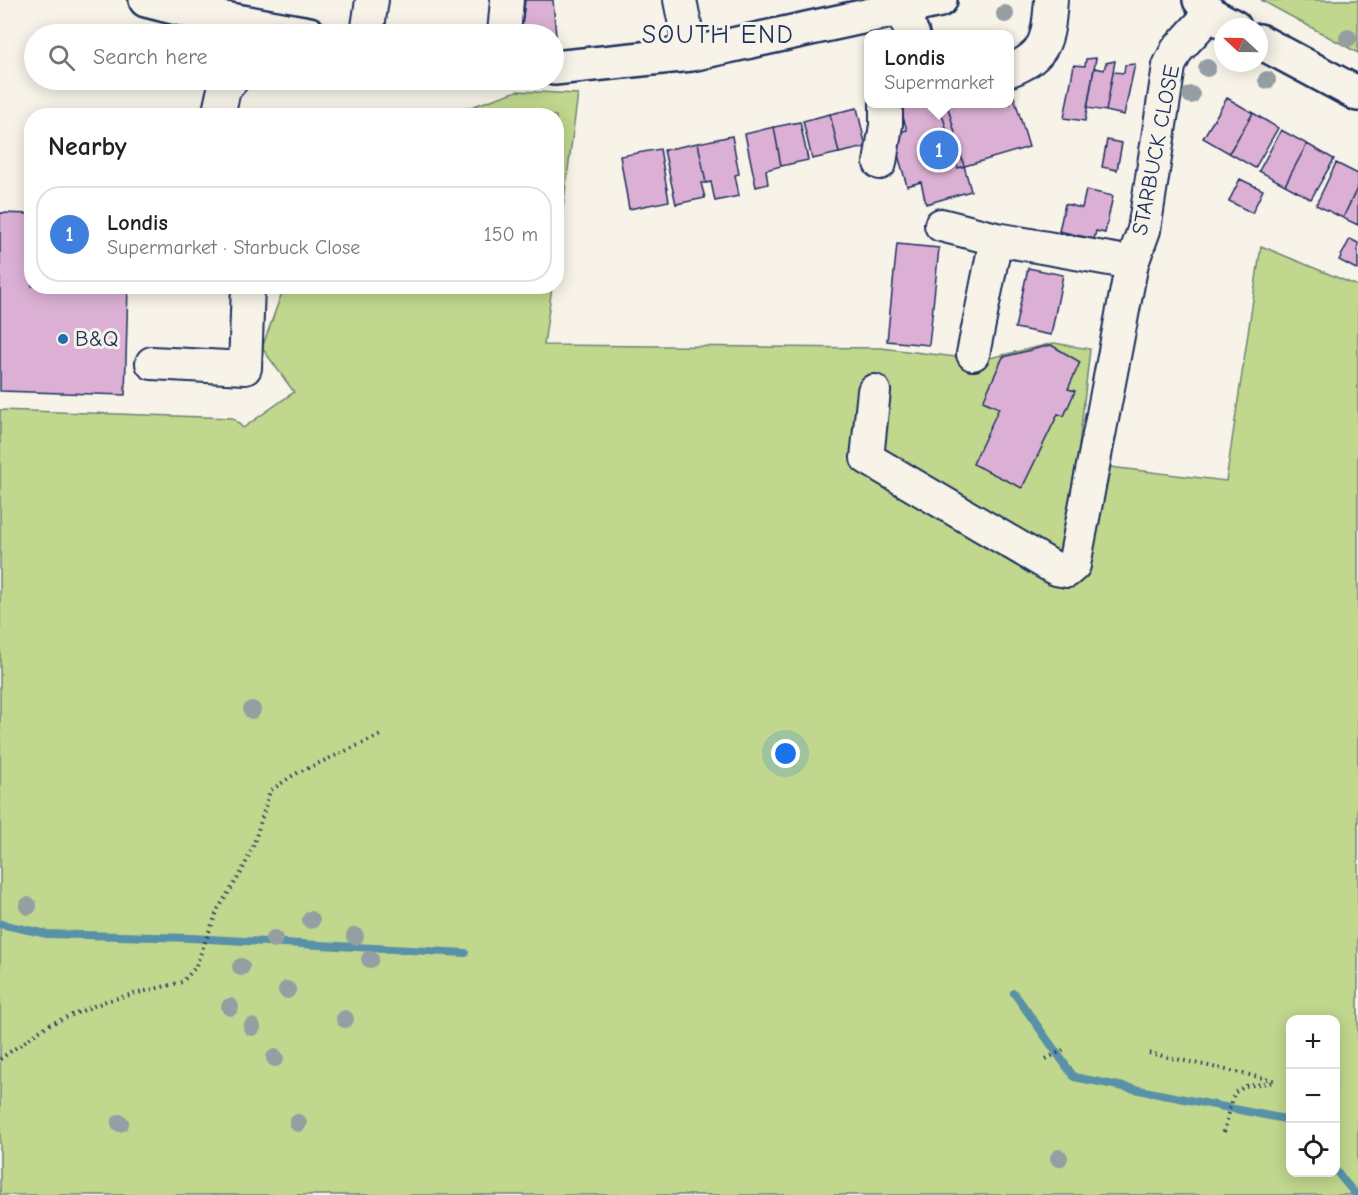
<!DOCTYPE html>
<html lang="en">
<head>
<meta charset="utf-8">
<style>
  :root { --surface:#fff; --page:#f6f6f6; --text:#202124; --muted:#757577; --line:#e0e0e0; --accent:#1f6fb2 }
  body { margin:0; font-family:"Comic Neue",sans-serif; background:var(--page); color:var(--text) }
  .controls { position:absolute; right:18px; bottom:18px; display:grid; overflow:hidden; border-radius:12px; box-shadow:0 3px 15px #0003 }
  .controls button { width:54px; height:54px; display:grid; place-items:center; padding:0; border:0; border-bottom:2px solid var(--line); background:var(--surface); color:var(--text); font:30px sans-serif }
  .compass { position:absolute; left:1214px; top:18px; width:54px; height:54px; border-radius:50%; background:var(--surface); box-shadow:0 3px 15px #0003; rotate:292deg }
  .you { position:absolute; left:786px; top:754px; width:21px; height:21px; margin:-15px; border:4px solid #fff; border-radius:50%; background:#1a73e8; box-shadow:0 0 0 9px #1a73e833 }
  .badge { display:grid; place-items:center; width:39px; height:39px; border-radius:50%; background:var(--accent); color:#fff; font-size:20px; font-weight:700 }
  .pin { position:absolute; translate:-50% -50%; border:3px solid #fff; box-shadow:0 2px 6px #0006 }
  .popup { position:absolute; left:864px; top:30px; width:150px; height:78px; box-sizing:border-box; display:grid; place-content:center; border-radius:12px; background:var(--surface); filter:drop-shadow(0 2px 4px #0005); font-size:20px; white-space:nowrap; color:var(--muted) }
  .popup b { font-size:22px; color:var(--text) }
  .popup::after { content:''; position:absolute; left:50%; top:100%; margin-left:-12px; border:12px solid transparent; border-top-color:var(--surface) }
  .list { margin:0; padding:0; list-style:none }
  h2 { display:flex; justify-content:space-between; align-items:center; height:78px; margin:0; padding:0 24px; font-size:26px }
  h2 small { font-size:20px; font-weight:400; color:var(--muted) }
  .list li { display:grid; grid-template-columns:39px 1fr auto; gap:18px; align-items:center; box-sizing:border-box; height:96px; margin:0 12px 12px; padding:0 12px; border:2px solid var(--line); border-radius:24px }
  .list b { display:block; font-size:22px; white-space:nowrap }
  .list p { margin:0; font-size:20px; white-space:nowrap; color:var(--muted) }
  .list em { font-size:20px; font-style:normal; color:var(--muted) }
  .icon { flex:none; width:33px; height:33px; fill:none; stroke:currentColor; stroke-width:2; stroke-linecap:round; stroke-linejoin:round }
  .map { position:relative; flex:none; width:1358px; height:1195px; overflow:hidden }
  .search { position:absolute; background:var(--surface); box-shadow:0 3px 15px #0003; left:24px; top:24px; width:540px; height:66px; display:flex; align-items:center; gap:15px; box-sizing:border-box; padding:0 21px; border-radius:33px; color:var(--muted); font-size:22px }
  .panel { position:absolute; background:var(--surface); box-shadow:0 3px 15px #0003; left:24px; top:108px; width:540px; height:186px; border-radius:24px }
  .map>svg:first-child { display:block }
  .green { fill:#c0d78d; stroke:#6e8376; stroke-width:1.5; fill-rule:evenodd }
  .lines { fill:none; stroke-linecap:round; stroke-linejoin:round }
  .stream { stroke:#5891a8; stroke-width:8 }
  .building { fill:#dbb0d4; stroke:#1b2f5e; stroke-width:1.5 }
  .minor-casing { stroke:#1b2f5e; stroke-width:36 }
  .major-casing { stroke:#1b2f5e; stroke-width:38 }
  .path { stroke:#1b2f5e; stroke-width:4; stroke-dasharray:1.5 4.5; stroke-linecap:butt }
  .minor { stroke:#f7f3e8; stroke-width:32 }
  .major { stroke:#f7f3e8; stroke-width:33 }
  .tree { fill:#959ea3 }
  .poi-dot { fill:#1f6fb2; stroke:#f7f3e8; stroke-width:2 }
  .labels { text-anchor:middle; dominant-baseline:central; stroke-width:6; stroke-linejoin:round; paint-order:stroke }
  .street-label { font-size:22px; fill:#1b2f5e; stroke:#f7f3e8 }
  .poi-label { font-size:22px; fill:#1b2f5e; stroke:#f7f3e8; text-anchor:start }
  .quarter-label { font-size:26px; letter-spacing:1.5px; fill:#1b2f5e; stroke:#f7f3e8 }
</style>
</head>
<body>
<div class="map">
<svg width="1358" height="1195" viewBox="0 0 1358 1195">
  <rect width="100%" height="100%" fill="#f7f3e8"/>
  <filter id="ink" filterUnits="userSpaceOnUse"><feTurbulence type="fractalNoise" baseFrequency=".0167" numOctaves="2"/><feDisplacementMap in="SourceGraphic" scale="12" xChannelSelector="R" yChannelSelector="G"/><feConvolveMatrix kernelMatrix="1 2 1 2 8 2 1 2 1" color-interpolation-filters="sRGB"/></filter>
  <g filter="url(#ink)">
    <path class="green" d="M1261,0H1358V53Z
      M517,91L578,94L557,253L556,116L455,115L471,107Z
      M1261,246L1358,286V1195H0V410L233,418L243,428L294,392L262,348L284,287H552L544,345L881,348L981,360L1054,343L1090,349L1077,463L1226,481ZM1290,1020H1336V1172H1290Z"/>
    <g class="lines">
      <path class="stream" d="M0,924L47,934L191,938L465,953
        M1014,993L1074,1077L1290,1120
        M1336,1171L1356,1195"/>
    </g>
    <path class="building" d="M525,0H553L556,36L521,34Z
      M1096,58L1085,121L1064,118L1074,65L1085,66L1086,59Z
      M1115,61L1106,111L1087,108L1094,68L1104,70L1106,63Z
      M1135,64L1124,115L1106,111L1113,72L1124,73L1125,65Z
      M1010,83L1029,147L958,168L939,104H1010Z
      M1227,98L1253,113L1229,153L1203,138Z
      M899,104H947L971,191L926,204L921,182L907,186L892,134L907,130Z
      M857,108L866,147L839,153L830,114Z
      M1253,113L1278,128L1255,168L1229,153Z
      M830,114L839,153L812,159L803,121Z
      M800,122L808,160L781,166L774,127Z
      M774,127L781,166L766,170L768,184L756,187L745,134Z
      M1281,130L1307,144L1285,185L1259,171Z
      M732,136L739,174L735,175L739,196L715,201L711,182L706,183L698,143Z
      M1107,140L1122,143L1117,170L1102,167Z
      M698,143L706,183H701L705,198L676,204L664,150Z
      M1307,144L1334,159L1311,199L1285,185Z
      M660,149L669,201L629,209L620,156Z
      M1336,163L1358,174V186L1343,218L1316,205Z
      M1240,179L1263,190L1252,213L1229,201Z
      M1358,186V225L1343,218Z
      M1086,190L1113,196L1105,233L1096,231L1094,239L1059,231L1065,204L1082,208Z
      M0,213L32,214V286H128L125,395L0,391Z
      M1350,239L1358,243V270L1339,260Z
      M897,244L939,248L929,345L887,341Z
      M1028,268L1063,275L1051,335L1015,328Z
      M1051,345L1080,362L1068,389L1075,391L1064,416L1058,414L1022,488L973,464L999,408L983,401L1003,357Z"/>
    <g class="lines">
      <defs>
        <path id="minor" d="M680,0L691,54
          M899,9L913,34
          M367,34L372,0
          M504,34L507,0
          M1010,70C1048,56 1048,36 1051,0
          M218,116L224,89L232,80
          M880,163L886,125V104
          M941,225L996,239
          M973,354L996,239L1132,263L1144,230L1169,66L1177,50L1210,14
          M152,363L245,368L248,286
          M874,391L867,458L1056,569L1067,571L1074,565L1132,263"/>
        <path id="major" d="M146,0L213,17L309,34
          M1200,0L1210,14L1234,27
          M1259,41L1358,94
          M554,68L691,54L940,0"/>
      </defs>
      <use href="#minor" class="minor-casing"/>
      <use href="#major" class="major-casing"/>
      <path class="path" d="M1149,1053L1277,1081
        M0,1059L48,1025L106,1001L182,982L195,968L218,909L241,873L253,847L270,791L295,774L383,734
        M1046,1059L1067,1048
        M1224,1132L1234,1093L1246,1086L1274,1082"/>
      <use href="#minor" class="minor"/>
      <use href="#major" class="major"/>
    </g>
    <g class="tree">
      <circle cx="1005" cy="14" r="9"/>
      <circle cx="1348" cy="38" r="9"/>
      <circle cx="1207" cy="68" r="9"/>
      <circle cx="1267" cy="80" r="9"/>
      <circle cx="1191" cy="95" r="9"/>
      <circle cx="252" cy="710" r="9"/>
      <circle cx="28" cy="906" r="9"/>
      <circle cx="311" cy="920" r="9"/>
      <circle cx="355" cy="936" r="9"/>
      <circle cx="274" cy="939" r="9"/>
      <circle cx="370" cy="959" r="9"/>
      <circle cx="241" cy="967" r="9"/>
      <circle cx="287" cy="990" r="9"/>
      <circle cx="230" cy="1007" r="9"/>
      <circle cx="345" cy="1019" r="9"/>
      <circle cx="252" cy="1027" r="9"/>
      <circle cx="275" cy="1058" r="9"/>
      <circle cx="120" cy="1123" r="9"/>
      <circle cx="298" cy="1123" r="9"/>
      <circle cx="1059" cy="1158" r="9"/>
    </g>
  </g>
  <circle class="poi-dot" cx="63" cy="339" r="6"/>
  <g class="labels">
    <g class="street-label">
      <text transform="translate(1156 150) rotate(-79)">STARBUCK CLOSE</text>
    </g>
    <g class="poi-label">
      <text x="75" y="339">B&amp;Q</text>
    </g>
    <g class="quarter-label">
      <text x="718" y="35">SOUTH END</text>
    </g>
  </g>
</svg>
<div class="controls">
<button>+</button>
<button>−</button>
<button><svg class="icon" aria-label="locate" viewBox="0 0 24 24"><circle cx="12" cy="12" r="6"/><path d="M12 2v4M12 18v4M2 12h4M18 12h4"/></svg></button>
</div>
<svg class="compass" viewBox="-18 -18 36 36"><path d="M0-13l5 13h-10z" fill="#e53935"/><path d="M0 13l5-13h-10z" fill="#757577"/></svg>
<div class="you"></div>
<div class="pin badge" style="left:939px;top:150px;background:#3f7fe0">1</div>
<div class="popup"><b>Londis</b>Supermarket</div>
<div class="search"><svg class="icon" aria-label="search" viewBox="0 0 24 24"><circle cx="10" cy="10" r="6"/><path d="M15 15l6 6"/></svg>Search here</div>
<section class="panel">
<h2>Nearby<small></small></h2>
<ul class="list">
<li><span class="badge" style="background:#3f7fe0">1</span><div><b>Londis</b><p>Supermarket · Starbuck Close</p></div><em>150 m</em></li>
</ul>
</section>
</div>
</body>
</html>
